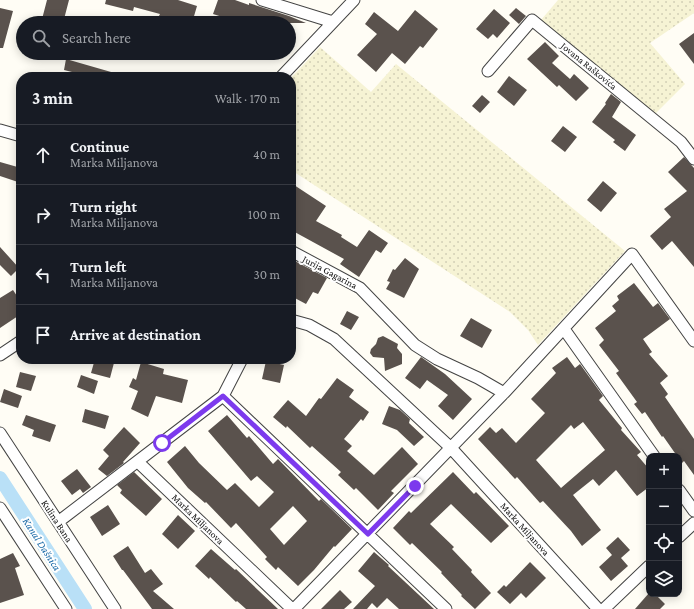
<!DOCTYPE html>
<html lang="en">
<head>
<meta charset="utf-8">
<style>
  :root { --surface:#171b24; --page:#20242c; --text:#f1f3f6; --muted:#9ea1a6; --line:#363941 }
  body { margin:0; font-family:"Crimson Pro",serif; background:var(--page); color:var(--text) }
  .controls { position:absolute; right:12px; bottom:12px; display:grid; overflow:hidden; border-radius:8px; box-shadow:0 2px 10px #0003 }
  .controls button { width:36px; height:36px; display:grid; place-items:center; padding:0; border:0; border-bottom:1px solid var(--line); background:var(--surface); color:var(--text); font:20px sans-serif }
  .stop { position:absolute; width:12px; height:12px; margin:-9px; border:3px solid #7c3aed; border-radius:50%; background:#fff }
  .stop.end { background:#7c3aed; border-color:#fff; box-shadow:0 1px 4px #0008 }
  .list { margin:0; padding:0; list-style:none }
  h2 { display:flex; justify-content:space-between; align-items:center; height:52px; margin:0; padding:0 16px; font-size:17px }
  h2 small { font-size:13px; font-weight:400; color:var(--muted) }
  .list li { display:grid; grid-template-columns:26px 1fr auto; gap:12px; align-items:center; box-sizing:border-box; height:60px; padding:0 16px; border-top:1px solid var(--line) }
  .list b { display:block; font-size:15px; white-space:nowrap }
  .list p { margin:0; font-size:13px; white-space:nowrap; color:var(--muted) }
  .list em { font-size:13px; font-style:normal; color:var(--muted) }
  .icon { flex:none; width:22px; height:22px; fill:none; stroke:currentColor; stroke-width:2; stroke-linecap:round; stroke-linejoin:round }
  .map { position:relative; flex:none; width:694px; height:609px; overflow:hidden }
  .search { position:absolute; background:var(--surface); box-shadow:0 2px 10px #0003; left:16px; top:16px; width:280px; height:44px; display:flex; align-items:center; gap:10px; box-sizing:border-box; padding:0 14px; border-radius:22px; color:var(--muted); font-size:15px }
  .panel { position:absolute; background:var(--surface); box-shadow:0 2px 10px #0003; left:16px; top:72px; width:280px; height:292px; border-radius:16px }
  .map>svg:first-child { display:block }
  .farmland { fill:url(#farmland-dots) }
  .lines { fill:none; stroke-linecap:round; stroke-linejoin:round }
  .canal { stroke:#b9e0f7; stroke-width:14 }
  .building { fill:#5a524d; fill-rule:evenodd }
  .street-casing { stroke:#444; stroke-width:13 }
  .street { stroke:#fff; stroke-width:11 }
  .route { stroke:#7c3aed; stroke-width:5 }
  .labels { text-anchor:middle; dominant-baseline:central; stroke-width:4; stroke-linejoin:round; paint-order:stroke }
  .street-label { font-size:10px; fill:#111; stroke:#fff }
  .water-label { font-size:11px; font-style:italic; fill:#1768a6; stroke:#fff }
</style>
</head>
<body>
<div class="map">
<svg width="694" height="609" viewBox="0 0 694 609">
  <defs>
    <pattern id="farmland-dots" width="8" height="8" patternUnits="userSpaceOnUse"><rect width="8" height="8" fill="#f6f3d4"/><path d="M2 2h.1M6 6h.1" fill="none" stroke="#d2cfb5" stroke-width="1.8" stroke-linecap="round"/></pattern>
  </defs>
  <rect width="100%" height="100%" fill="#fffdf5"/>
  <path class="farmland" d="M558,0H694V13L650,43L685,84L655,114L541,20Z
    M320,47L371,92L396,64L625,251L538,345L528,330L510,312L291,170V78Z"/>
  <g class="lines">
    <path class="canal" d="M0,478L85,609"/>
  </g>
  <path class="building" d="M47,0H69L63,23H41Z
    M106,0H178L197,6L192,23H175L158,18L160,14L134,7L133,11L105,4Z
    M218,0H235L249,5V3L289,16L306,23H251L239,19L238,22L213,14Z
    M0,8L13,11L3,48H0Z
    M516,8L526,16L519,24L509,15Z
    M494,9L510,23L497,38L493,34L488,39L476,29Z
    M415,10L438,29L423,48L420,46L405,64L392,53L376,72L357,55L377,34L365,24L374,12L398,31Z
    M694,33V64L679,44Z
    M545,42L559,56L552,63L570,79L574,74L589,88L576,101L559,85L557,87L527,59Z
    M66,59L118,74V77H92L64,70Z
    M509,76L527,90L514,106L497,92Z
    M611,94L621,102L612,117L636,135L625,151L613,142L615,140L592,122L606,104L605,103Z
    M482,95L490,102L480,113L472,106Z
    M563,126L577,137L565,152L551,141Z
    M684,157L694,168V267L672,241L662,250L650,236L671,217L664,209L687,191L668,172Z
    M0,162L21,168L18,182L0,176Z
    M603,181L617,193L601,212L587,200Z
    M291,183L326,206L316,221L342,235L341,237L357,247L369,230L388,243L381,253L376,250L359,277L340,264L344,259L291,230Z
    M0,247L19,268L11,276L0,265Z
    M405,258L419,269L404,298L386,289L390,282L387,281L393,269L395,270Z
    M291,259L327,278L318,294L313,292L306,304L291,296Z
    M634,283L653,307L658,303L670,319L643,339L652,352L649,354L668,376L660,383L668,394L665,397L694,439V475L684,461L682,463L679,459V456H677L663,436L662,437L645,412L642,414L634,404L637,402L616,373L619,371L599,345L604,340L595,328L616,311L612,306L619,300L617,296Z
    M13,290L21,302V314L0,328V298Z
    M347,311L359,317L351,330L340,324Z
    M471,318L492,330L482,348L460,336Z
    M383,336L398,344L397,348L402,354V364L385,371L384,358L373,357L370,353L371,349L376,344L378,338Z
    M421,357L445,374L472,399L453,420L438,406L448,395L427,380L420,389L405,378Z
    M567,357L575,368L580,364L603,396L599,400L622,428L621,430L641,452L637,455L649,469V487L637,496L616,470L599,486L593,479L573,495L601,530L582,546L571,531L543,501L540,503L517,477L515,479L478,439L490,427L496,433L502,428L516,443L545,413L531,399L556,373L552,368ZM583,422L605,450L561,488L536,460L571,425L574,429Z
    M95,359H115L110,378L91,373Z
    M266,361L284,365L280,383L262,379Z
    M141,362L164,369L163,374L188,380L182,403L156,396L148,417L131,409L138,391L129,387L133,378L136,380Z
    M20,372L36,376L31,391L16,387Z
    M81,375L98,381L94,394L77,387Z
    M337,378L354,390L349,397L369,412L363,421L361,419L344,439L352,446L347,451L374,475L402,447L418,464L391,491L394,493L378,510L356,488L354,490L338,475L341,472L312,446L310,448L287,426L286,428L273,417L288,400L306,416L319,398L321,399Z
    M4,389L22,396L18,408L0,402Z
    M389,406L400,410L410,419L409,423L424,437L414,446L397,430L382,424Z
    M85,409L109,416L105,429L82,422Z
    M26,415L56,425L50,442L32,436L34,430L22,425Z
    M227,415L247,438L249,436L273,464L278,459L319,501L321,499L352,529L335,547L334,546L314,570L298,586L278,567L276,570L265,559L267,557L236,523L231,528L206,502L205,503L188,488L167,462L185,446L199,463L227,490L235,483L259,507L274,492L257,476L251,481L208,431ZM293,506L307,521L284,545L270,529Z
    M124,427L140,443L123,462L124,463L107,476L98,469L109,456L103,450Z
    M77,469L91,487L83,493L80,489L72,495L61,481Z
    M134,472L162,499L146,516L120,493L122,490L117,485Z
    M453,472L474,494L476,492L509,526L491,543L451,504L430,524L454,547L452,549L472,570L471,572L491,593L475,609L461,596L462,595L441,573L442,572L412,543L410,545L393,528L409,511L411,513Z
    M108,505L120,524L102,536L90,517Z
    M178,515L195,531L178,549L162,534Z
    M618,537L630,550L621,558L628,566L611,581L599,567L612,555L606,548Z
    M128,546L145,573L151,569L163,584L153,591L174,609H152L123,570H122L113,556Z
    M211,549L235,570L236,569L278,609H246L237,601L236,602L210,577L209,579L195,566Z
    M374,552L389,565L388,566L434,609H399L387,598L377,608L372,603L367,609H353L375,586L358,571Z
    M13,553L20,566L15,568L24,595L0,603V559Z
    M530,562L546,578L526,598L521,593L510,604L497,592L504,585L506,587Z
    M340,590L352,602L344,609H321Z
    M649,593L655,594L665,604L660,609H635Z"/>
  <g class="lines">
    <defs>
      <path id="street" d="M262,0L333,22
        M488,71L532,20L681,142L694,159
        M281,77L354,0
        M0,130L21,136
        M291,251L360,288L415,345L437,359L478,378L504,393
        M291,320L309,325L334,339L451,448L598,609
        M564,329L654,456
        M0,355L21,341
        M223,396L446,609
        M0,433L115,609
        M138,462L292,609
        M679,490L694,511
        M0,508L66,609
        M58,522L223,396L242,359
        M679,537L694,523
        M294,609L504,393L632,254L694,341
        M604,609L649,566"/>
    </defs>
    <use href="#street" class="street-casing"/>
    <use href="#street" class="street"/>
  </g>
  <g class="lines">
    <path class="route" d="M162,443L223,396L368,534L415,486"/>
  </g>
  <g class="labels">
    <g class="street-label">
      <text transform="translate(589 66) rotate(39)">Jovana Raškovića</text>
      <text transform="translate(330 272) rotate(28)">Jurija Gagarina</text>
      <text transform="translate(198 519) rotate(44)">Marka Miljanova</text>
      <text transform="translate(57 521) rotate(57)">Kulina Bana</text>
      <text transform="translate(525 529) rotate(48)">Marka Miljanova</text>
    </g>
    <g class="water-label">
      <text transform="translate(42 544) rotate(57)">Kanal Dašnica</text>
    </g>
  </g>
</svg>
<div class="controls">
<button>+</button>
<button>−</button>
<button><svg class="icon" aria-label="locate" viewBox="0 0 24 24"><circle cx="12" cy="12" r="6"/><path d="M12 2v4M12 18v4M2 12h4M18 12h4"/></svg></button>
<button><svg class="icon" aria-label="layers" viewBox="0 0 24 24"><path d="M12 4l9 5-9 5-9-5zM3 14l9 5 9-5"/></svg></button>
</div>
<div class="stop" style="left:162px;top:443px"></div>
<div class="stop end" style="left:415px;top:486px"></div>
<div class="search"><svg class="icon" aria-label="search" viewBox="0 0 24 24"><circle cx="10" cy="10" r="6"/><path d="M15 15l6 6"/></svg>Search here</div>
<section class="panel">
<h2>3 min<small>Walk · 170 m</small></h2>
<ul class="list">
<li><svg class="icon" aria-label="ahead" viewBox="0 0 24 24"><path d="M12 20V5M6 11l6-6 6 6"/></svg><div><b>Continue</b><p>Marka Miljanova</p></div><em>40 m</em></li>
<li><svg class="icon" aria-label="right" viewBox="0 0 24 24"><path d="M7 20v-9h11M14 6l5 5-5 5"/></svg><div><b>Turn right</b><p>Marka Miljanova</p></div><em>100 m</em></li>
<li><svg class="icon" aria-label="left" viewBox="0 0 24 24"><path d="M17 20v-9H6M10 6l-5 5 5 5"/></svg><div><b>Turn left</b><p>Marka Miljanova</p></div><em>30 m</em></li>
<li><svg class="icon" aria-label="arrive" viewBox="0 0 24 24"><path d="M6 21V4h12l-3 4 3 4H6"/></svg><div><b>Arrive at destination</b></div></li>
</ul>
</section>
</div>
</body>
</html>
